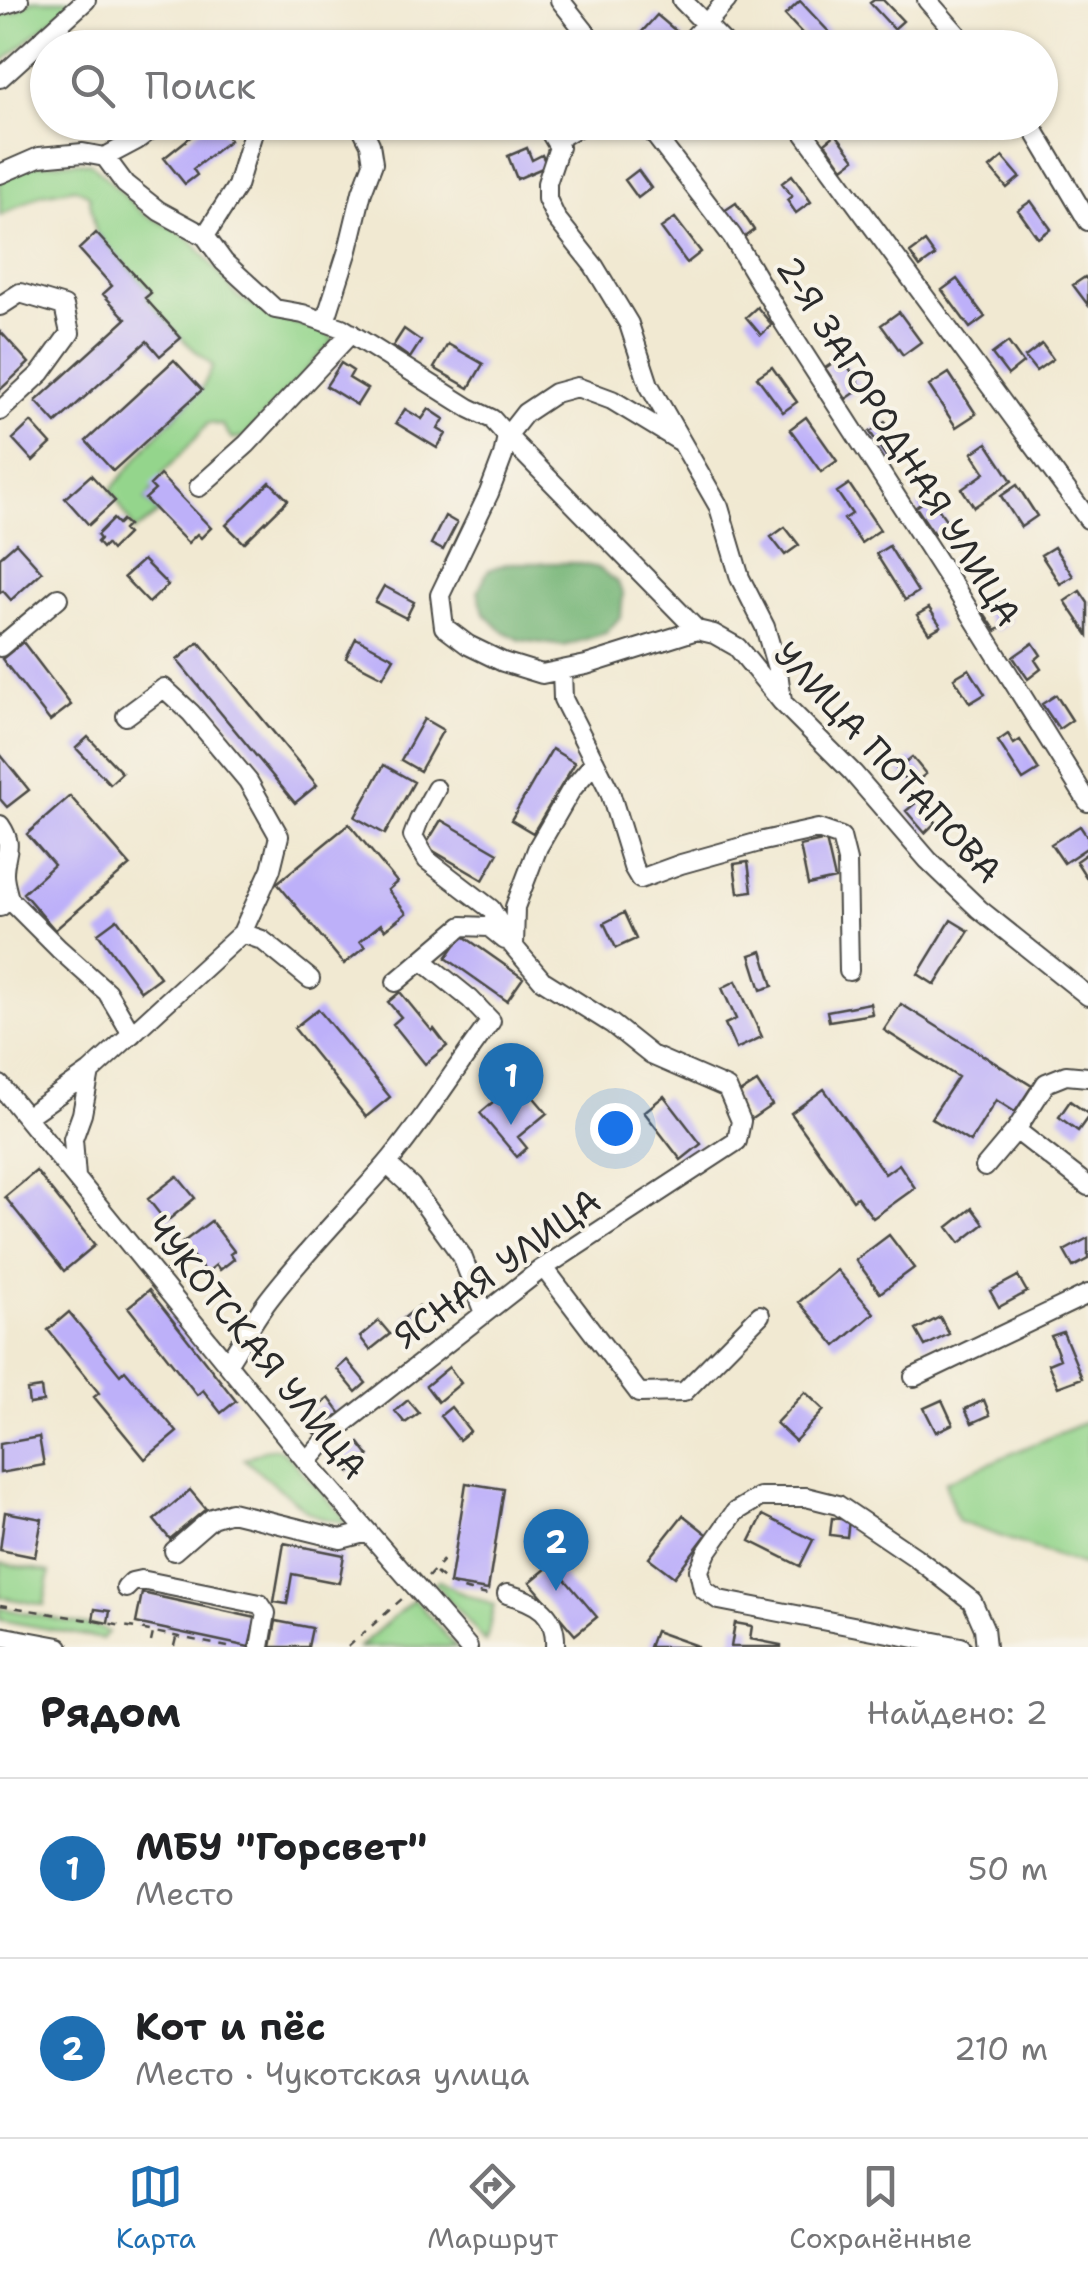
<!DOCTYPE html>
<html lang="ru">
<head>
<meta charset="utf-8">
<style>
  :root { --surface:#fff; --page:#f6f6f6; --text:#202124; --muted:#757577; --line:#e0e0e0; --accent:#1f6fb2 }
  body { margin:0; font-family:"Shantell Sans",sans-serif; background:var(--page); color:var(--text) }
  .you { position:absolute; left:615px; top:1128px; width:35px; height:35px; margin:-25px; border:8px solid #fff; border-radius:50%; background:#1a73e8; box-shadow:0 0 0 15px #1a73e833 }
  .badge { display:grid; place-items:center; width:65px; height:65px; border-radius:50%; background:var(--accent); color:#fff; font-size:32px; font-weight:700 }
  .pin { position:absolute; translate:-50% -82px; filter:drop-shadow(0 2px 5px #0008) }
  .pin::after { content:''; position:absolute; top:52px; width:35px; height:30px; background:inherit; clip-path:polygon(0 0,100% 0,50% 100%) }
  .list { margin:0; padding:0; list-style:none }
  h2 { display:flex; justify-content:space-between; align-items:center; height:130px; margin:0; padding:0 40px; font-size:42px }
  h2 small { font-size:32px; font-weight:400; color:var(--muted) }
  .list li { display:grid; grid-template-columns:65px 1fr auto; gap:30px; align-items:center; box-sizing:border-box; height:180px; padding:0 40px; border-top:2px solid var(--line) }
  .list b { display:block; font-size:38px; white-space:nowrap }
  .list p { margin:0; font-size:32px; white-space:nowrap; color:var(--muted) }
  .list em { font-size:32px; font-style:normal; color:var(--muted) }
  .icon { flex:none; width:55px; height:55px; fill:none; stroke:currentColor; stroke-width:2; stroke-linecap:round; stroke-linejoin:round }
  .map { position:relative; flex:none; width:1088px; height:1647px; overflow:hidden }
  .search { position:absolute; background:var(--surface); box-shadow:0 2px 8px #0004; left:30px; right:30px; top:30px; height:110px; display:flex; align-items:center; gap:25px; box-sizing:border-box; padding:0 35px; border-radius:55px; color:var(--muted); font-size:38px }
  .sheet { height:490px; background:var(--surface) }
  nav { display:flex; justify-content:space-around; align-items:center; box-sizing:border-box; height:140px; border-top:2px solid var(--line); background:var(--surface); font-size:28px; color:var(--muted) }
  nav a { display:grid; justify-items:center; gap:5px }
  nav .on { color:var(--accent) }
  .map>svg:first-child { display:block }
  .green { fill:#94d58c; stroke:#60805c; stroke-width:2.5 }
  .forest { fill:#77b678; stroke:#517052; stroke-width:2.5 }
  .building { fill:#bdb0f9 }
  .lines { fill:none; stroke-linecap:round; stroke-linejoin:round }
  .minor-casing { stroke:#494844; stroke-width:22 }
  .path { stroke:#494844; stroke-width:2.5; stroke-dasharray:8 8; stroke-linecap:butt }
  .minor { stroke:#fff; stroke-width:18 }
  .labels { text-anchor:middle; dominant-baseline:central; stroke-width:8; stroke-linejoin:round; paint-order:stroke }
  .street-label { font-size:35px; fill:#2b2b2b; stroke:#f7f3e8 }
</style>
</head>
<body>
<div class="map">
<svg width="1088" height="1647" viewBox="0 0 1088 1647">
  <rect width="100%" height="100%" fill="#f7f3e8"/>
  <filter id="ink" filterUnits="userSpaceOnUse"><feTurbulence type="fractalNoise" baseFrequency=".01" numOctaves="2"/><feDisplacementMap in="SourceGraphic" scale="20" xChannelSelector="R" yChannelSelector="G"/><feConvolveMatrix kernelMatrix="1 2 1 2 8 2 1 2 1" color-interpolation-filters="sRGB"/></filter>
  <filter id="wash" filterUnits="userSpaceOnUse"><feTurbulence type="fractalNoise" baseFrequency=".0048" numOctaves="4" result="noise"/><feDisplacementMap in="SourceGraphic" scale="40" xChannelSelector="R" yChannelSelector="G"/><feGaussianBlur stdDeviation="2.25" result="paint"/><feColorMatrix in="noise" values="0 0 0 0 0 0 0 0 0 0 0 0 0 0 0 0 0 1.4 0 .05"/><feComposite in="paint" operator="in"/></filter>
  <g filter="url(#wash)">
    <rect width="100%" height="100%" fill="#f1e9d2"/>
    <path class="green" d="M33,0H75L0,64V14L16,12Z
      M66,162L91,163L143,214L173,228L194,243L238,297L278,318L326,332L334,340L244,437L232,439L222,425L208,423C194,442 179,456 164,472C156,480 154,491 145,499L159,513L135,531L111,490L153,439L201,390L213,366L181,338L145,298L151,293L96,233L89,195L75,188L42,194L0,216V179L33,165Z
      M1088,1421V1567L957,1521L945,1482Z
      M276,1448L284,1452L342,1515L347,1523L321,1518L308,1512L244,1459L264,1450Z
      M1,1563L50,1572L44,1605L0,1597Z
      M438,1580L459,1592L494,1605L486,1642L435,1584Z
      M414,1599L456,1647H359Z
      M0,1608L101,1628L108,1632L102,1639L0,1620Z"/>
    <path class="forest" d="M509,563H576L598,568L617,582L623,594L621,616L606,633L564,646L520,640L500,629L484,613L478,591L488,570Z"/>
    <g id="blocks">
      <path class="building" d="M874,0H883L903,21L894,29L870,3Z
        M800,1L829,32L814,46L785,15Z
        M657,15L683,37L674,48H658L641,33Z
        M209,122H216L230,140L193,169L197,175L185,184L164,158Z
        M679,122H704L709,129L695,141Z
        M836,134L855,159L843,168L825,143Z
        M527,148L532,160L542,155L547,166L517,179L508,156Z
        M1003,157L1020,177L1007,188L990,168Z
        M638,170L651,188L638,198L625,180Z
        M792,175L811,202L796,213L787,200L792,196L782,183Z
        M1031,201L1051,229L1038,238L1018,210Z
        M736,203L754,230L743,238L724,211Z
        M675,218L701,252L687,263L661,228Z
        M96,233L151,293L145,298L181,338L160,356L147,341L56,423L36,401L126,319L103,294L112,286L79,249Z
        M925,242L935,256L920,267L910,253Z
        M1085,277L1088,281V305L1073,285Z
        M957,279L985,317L970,328L942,290Z
        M757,307L772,325L761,335L746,317Z
        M899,312L921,342L903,355L881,325Z
        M404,329L421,341L410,358L393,346Z
        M0,331L29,363L0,390Z
        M1008,342L1023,363L1008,375L992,354Z
        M448,344L483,364L469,388L434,368Z
        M1042,344L1053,359L1036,371L1025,357Z
        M842,357L862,388L846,399L825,368Z
        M174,360L202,390L113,471L86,441Z
        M341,363L353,371L349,378L367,389L357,405L326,386Z
        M772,367L797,402L783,412L757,377Z
        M949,373L976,414L956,427L929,386Z
        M405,409L422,419L429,409L444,419L438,429L446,434L437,448L396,423Z
        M806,417L837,461L821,472L790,429Z
        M31,422L51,444L33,461L13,439Z
        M885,422L906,454L891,464L870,432Z
        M987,443L1012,481L974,507L962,489L985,473L972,453Z
        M91,475L115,501L89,525L65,498Z
        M160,475L211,528L201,538L197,534L188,543L145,499L155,490L150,485Z
        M270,482L288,500L244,543L226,525Z
        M849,484L880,530L861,543L844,519L852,514L837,492Z
        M1017,485L1037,516L1021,527L1001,496Z
        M930,497L949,524L934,534L916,507Z
        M445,516L457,523L443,550L431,544Z
        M113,519L118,524L122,520L128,525L123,530L127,534L111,550L106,544L102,548L97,542L100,539L97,535Z
        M785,527L799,545L785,555L771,537Z
        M16,543L42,572L11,600L3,591L0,593V557Z
        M889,546L918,592L905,600L876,554Z
        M1054,547L1073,576L1060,584L1041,555Z
        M143,560L168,585L149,603L124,577Z
        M384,586L414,602L406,618L375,602Z
        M1080,591L1088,603V635L1065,601Z
        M997,600L1011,621L996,631L982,610Z
        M929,608L941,626L929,633L917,615Z
        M356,638L394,658L383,677L346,658Z
        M23,642L71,705L50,721L2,659Z
        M199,642L317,785L295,803L177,660Z
        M1033,643L1041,655L1035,660L1041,669L1028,679L1013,657Z
        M969,669L985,694L970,703L954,678Z
        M1056,695L1072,720L1059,729L1042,704Z
        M424,719L443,730L420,771L401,760Z
        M1008,734L1014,744L1020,740L1039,770L1023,780L998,741Z
        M88,737L122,773L110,784L76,748Z
        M552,749L575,763L533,833L511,820Z
        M0,754L29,790L7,807L0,799Z
        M912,757L926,774L910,786L897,769Z
        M384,765L414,782L385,834L355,817Z
        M70,796L130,865L55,930L23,893L54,865L27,834Z
        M918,801L936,822L925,833L906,811Z
        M441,820L498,853L483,880L425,846Z
        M349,824L397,882L388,890L406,913L385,930L381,924L360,941L365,947L344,964L277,883Z
        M1080,826L1088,838V847L1064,863L1051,844Z
        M826,840L835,879L808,885L800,846Z
        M1086,854L1088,857V880L1076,861Z
        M748,862L752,891L738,893L734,864Z
        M624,913L636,939L616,948L604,923Z
        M117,919L160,977L141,991L98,933Z
        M951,920L969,931L935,985L918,974Z
        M462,935L523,978L507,1001L446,958Z
        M762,951L773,986L761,990L750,955Z
        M736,981L762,1037L736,1049L725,1024L736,1019L722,988Z
        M400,992L432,1031L434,1029L447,1046L425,1064L393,1024L401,1017L388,1002Z
        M870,1003L872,1014L829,1021L827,1011Z
        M901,1004L1032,1086L1015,1112L996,1100L970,1142L931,1118L958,1077L884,1030Z
        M318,1009L390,1097L366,1117L294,1028Z
        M519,1080L547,1113L518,1137L527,1148L517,1157L480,1113Z
        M757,1082L772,1105L750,1120L735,1096Z
        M824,1089L885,1174L899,1164L915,1188L873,1218L857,1197L853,1200L791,1113Z
        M664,1096L701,1144L681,1160L644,1112Z
        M1070,1101L1088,1114V1117L1078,1131L1059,1117Z
        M36,1171L95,1245L64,1271L5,1197Z
        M177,1176L195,1198L166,1222L148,1199Z
        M972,1208L984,1224L960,1243L948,1227Z
        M211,1221L234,1251L230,1254L234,1259L220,1270L216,1265L206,1273L182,1243Z
        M889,1235L914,1268L880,1293L856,1260Z
        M1088,1238V1259L1073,1267L1064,1251Z
        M837,1270L874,1313L836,1346L799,1302Z
        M1018,1276L1027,1292L999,1307L990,1291Z
        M149,1290L236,1401L221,1413L203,1390L197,1395L128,1307Z
        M419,1306L436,1326L421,1338L404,1318Z
        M69,1312L120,1375L125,1370L177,1432L145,1459L94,1397L99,1393L48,1330Z
        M940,1317L949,1334L925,1346L916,1330Z
        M379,1321L390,1334L370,1350L360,1337Z
        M1063,1332L1082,1378L1058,1387L1048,1364L1060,1359L1051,1336Z
        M347,1360L366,1383L356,1392L337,1369Z
        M449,1367L461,1383L438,1402L426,1386Z
        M41,1388L43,1402L29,1404L27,1390Z
        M805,1392L824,1410L795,1441L776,1423Z
        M329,1398L341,1414L316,1434L304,1418Z
        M408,1400L419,1413L405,1423L395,1411Z
        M942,1400L953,1424L936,1432L924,1408Z
        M984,1400L990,1415L972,1423L965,1409Z
        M451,1407L470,1431L459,1440L440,1416Z
        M39,1437L44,1465L0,1473V1444Z
        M359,1443L369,1456L350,1472L339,1459Z
        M466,1483L504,1489L488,1590L450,1584Z
        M190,1490L206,1509L170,1539L154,1520Z
        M5,1512L42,1519L35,1557L0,1550Z
        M683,1515L707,1534L674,1577L649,1558Z
        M763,1515L813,1540L800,1566L750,1541Z
        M832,1518L849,1520L847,1537L830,1535Z
        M284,1543L344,1555L339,1583L292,1574L287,1604L274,1602Z
        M552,1564L597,1617L575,1635L530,1582Z
        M142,1593L256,1618L249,1647L136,1623Z
        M95,1609L110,1611L108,1623L93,1620Z
        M276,1621L312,1628L308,1647H271Z
        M735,1623L752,1626L750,1639L781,1645V1647H731Z
        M655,1631L697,1646V1647H649Z"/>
    </g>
  </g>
  <g filter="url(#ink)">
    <use href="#blocks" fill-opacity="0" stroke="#494844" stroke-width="2.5"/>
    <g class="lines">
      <defs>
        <path id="minor" d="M560,0L598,48
          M682,0L729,48
          M927,0L969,48
          M0,6L19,0
          M684,48L727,0
          M0,78L86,0
          M544,122L559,147L547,183V199L556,218L594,266L629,324L649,385L719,507L740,578L765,627L778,672L782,701
          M645,122L732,236L784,323L958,593L1088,802
          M796,122L1088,519
          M1029,122L1088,221
          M556,140L586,122
          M105,157L137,140L155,126L168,122
          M0,174L39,157L83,153L105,157L125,184L159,211L205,236L224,262L275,309L303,314L342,328L469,408L492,419L507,436L503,456L489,493L440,595L444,627L468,645L503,662L542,674L586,665L697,630L714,634L737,647L782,702L853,773L928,860L979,909L1088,996
          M205,236L237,186L256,122
          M0,306L20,293L64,306L70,333L41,373L0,411
          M325,322L348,250L362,192L373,163L370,144L359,122
          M678,440L612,400L577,387L555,393L525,413L507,436L697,630
          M199,487L247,444L351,333
          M0,647L58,598
          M562,670L563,699L610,792L633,867L640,879L681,864L763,841L818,829L841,837L847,861L849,971
          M436,789L419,820L413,836L427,860L491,909L513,946
          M0,825C15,847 4,852 4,874C4,882 7,891 9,899L0,907
          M9,899L59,949L107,992L132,1034
          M242,933L262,940L310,979
          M396,982L462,926L489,927L505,940
          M0,1085L307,1462L468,1647
          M26,1117L90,1072L242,933L271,869L279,836L248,781L191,713L164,688L126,716
          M1016,1130L1088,1186
          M387,1164L411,1186L462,1256L484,1313
          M985,1167L1016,1130L1046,1083L1066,1075L1088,1077
          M76,1177L73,1139L82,1114L90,1072
          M544,1268L639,1393L684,1392L760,1315
          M227,1364C241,1343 253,1320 269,1299C305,1252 347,1210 386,1165C425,1119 455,1068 491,1021L470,999L423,961
          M914,1377L1088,1294
          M307,1462L333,1432L540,1270L737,1141L741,1121L727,1088L651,1055L612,1024L542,980L514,947L515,907L538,847L571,790L595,762
          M174,1551L212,1518L231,1512L341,1539L368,1532
          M126,1588L132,1582L141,1580L260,1604L266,1613L260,1647
          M507,1594C537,1602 557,1613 555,1647
          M0,1636L59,1647
          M961,1647L719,1600L703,1589L699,1570L707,1552L735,1512L760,1497H806L838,1505L915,1557L972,1601L984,1628L986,1647"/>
      </defs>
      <use href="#minor" class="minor-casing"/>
      <path class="path" d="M436,1573C453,1589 470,1591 492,1596
        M428,1577L443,1560
        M0,1605L135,1628L228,1647
        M151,1642L153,1633
        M174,1646L176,1638
        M348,1647L403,1598"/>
      <use href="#minor" class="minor"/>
    </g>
  </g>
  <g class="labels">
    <g class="street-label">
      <text transform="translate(899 441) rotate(58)">2-Я ЗАГОРОДНАЯ УЛИЦА</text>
      <text transform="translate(888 762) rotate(47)">УЛИЦА ПОТАПОВА</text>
      <text transform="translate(497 1268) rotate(-36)">ЯСНАЯ УЛИЦА</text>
      <text transform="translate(257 1347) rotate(51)">ЧУКОТСКАЯ УЛИЦА</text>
    </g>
  </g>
</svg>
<div class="you"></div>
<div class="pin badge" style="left:511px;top:1125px">1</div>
<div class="pin badge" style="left:556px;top:1591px">2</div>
<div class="search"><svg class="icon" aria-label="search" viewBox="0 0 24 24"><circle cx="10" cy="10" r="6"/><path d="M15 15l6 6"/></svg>Поиск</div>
</div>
<section class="sheet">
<h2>Рядом<small>Найдено: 2</small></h2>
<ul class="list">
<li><span class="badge">1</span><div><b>МБУ &quot;Горсвет&quot;</b><p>Место</p></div><em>50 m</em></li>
<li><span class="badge">2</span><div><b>Кот и пёс</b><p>Место · Чукотская улица</p></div><em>210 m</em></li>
</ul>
</section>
<nav>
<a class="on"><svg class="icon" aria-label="map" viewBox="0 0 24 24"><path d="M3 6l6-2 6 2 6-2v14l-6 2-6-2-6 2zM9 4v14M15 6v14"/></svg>Карта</a>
<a><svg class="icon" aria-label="directions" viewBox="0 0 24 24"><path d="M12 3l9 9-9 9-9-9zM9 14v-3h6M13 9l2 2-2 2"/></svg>Маршрут</a>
<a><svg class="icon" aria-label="saved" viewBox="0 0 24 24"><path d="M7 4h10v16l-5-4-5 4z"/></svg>Сохранённые</a>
</nav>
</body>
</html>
